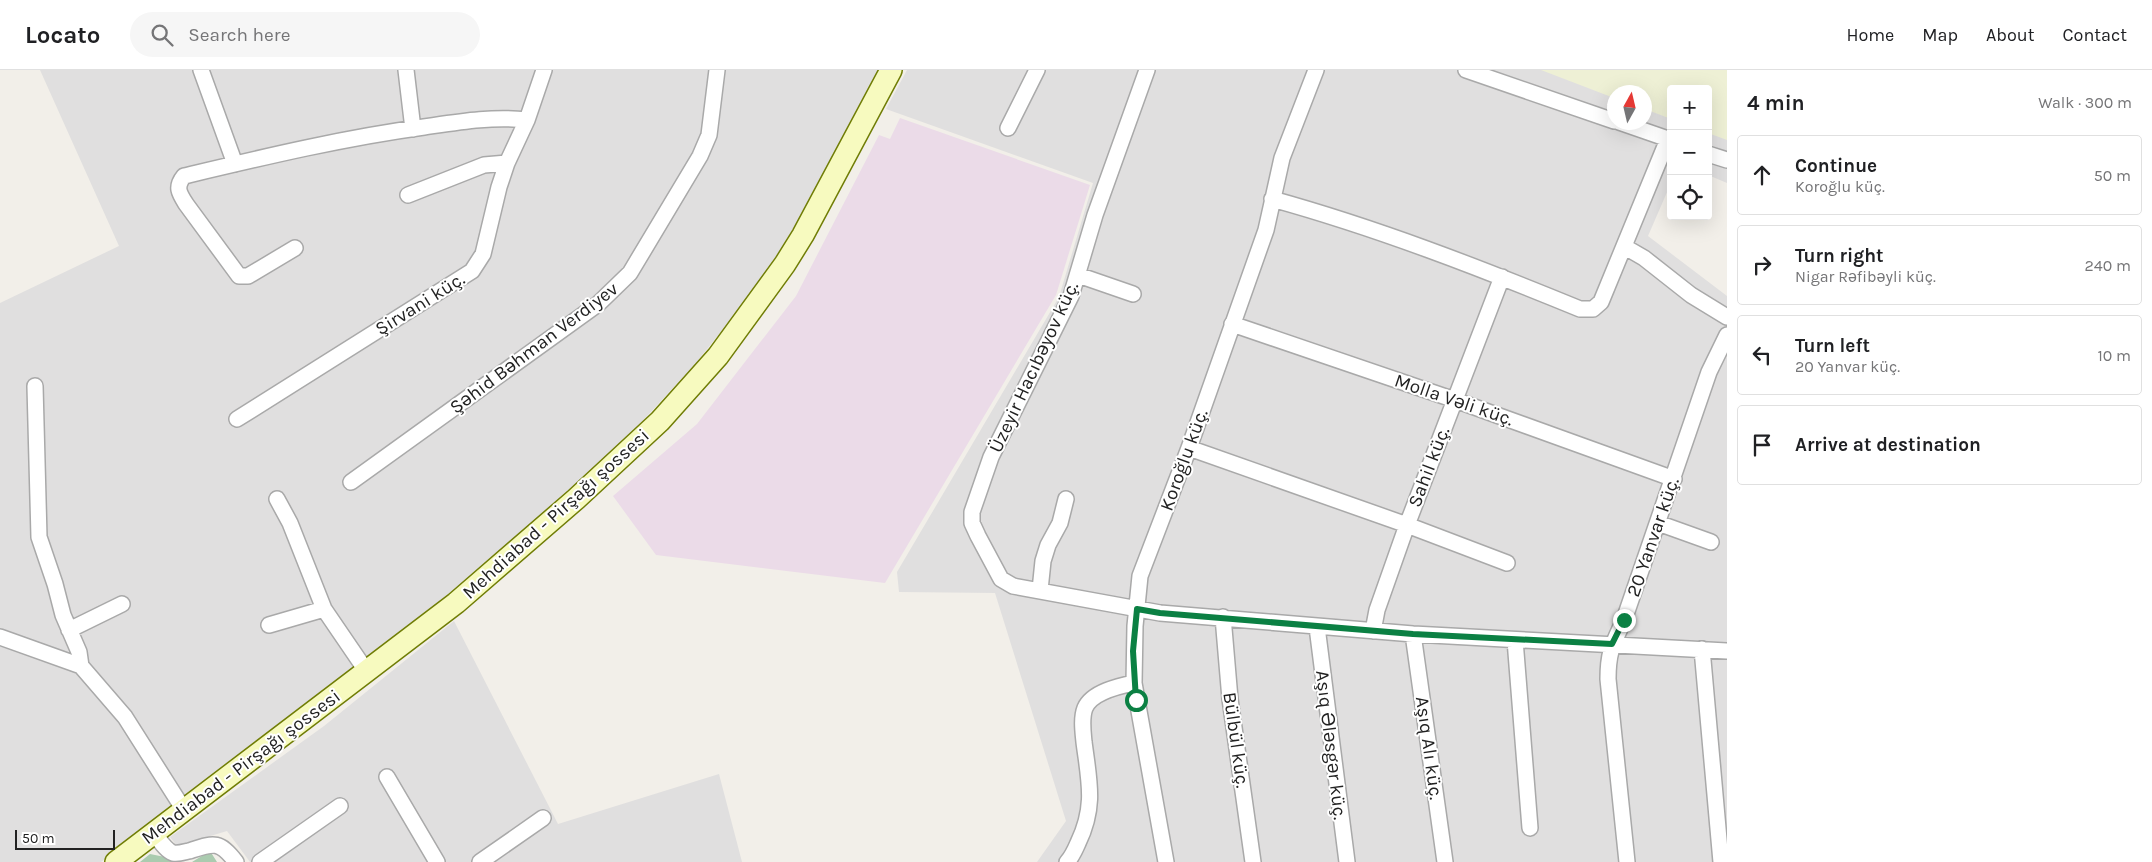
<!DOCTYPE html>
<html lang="en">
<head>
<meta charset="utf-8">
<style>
  :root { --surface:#fff; --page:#f6f6f6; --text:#202124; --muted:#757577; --line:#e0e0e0 }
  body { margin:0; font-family:Karla,sans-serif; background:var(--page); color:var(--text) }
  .controls { position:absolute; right:15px; top:15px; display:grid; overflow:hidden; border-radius:5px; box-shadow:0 5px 20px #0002 }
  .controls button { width:45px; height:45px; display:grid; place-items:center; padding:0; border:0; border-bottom:1px solid var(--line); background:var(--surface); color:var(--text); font:25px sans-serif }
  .compass { position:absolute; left:1607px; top:15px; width:45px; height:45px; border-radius:50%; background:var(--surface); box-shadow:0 5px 20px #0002; rotate:8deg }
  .scale { position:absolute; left:15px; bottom:12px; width:100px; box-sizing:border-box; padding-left:5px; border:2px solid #222; border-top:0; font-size:14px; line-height:18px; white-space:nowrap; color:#222; -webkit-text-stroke:4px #fff; paint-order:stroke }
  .stop { position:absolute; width:15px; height:15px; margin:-11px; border:4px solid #0b8043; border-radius:50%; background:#fff }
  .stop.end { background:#0b8043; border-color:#fff; box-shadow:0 1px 5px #0008 }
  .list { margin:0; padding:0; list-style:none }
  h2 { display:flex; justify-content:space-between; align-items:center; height:65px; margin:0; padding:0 20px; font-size:21px }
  h2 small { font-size:16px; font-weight:400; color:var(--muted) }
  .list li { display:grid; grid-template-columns:32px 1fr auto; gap:15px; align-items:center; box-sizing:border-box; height:80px; margin:0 10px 10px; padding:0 10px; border:1px solid var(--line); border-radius:5px }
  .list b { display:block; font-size:19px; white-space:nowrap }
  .list p { margin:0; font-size:16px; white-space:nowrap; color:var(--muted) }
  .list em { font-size:16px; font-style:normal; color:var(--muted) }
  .icon { flex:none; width:28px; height:28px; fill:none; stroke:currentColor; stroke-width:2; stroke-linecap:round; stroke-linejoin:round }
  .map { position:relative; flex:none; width:1727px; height:792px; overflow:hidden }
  header { display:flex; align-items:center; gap:30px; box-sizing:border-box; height:70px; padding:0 25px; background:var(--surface); border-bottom:1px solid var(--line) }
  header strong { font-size:24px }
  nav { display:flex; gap:28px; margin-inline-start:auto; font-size:18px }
  .search { width:350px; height:45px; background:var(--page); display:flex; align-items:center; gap:12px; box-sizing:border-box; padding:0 18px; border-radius:28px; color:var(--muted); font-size:19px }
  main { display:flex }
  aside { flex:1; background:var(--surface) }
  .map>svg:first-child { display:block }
  .residential { fill:#e0dfdf; fill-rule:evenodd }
  .industrial { fill:#ebdbe8 }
  .farmland { fill:#eef0d5 }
  .cemetery { fill:#aacbaf }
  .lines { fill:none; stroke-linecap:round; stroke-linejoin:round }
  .minor-casing { stroke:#a9a9a9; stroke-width:18 }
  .secondary-casing { stroke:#707d05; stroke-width:24 }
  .minor { stroke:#fff; stroke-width:15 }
  .secondary { stroke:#f7fabf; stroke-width:21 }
  .route { stroke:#0b8043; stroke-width:6 }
  .labels { text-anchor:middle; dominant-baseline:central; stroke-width:4; stroke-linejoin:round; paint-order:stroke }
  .street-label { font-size:19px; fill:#222; stroke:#fff }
</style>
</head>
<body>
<header>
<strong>Locato</strong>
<div class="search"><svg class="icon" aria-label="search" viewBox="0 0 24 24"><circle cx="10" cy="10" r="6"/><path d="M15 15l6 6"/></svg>Search here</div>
<nav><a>Home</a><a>Map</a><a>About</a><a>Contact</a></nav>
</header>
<main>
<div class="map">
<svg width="1727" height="792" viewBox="0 0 1727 792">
  <rect width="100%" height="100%" fill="#f2efe9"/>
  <path class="residential" d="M40,0H878L814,125L757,217L695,294L626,369L512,472L423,545L101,792H0V233L119,176Z
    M907,0H1727V113L1708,105V19H1671V113L1648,166L1727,226V792H1037L1066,751L995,523L899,522L897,502L1059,227L1093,113L886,39ZM1614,22H1644V52H1614Z
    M454,551L558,754L719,704L742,792H250L227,761L177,776L170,767L324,656Z"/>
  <path class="industrial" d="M900,48L1090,115L1056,225L885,513L656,485L613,426L697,354L796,226L879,65L890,69Z"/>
  <path class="farmland" d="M1541,0H1727V70L1708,63V19H1671V49L1645,39L1644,22H1614V28Z"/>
  <path class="cemetery" d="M210,781L217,792H192Z
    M150,784L180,790L182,792H140Z"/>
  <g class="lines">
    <defs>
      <path id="minor" d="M201,0L235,94
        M406,0L413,59
        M1147,0L1095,145L1071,226L991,387L972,442V453L978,466L1001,509L1013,516L1160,543L1413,564L1727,581
        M1466,0L1614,51
        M1619,52L1671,70
        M1008,58L1037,0
        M1708,84L1727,90
        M408,125L484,95L507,93
        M1272,129C1377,158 1480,198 1580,239H1593L1601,232L1668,69
        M1625,177L1644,188L1691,225L1727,247
        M295,178L248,206H239L186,134C179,123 175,117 184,106C264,87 343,68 424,57C458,52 492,46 527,50
        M1078,205L1133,224
        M1232,254L1455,330L1674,409
        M35,316L39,467L55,514L63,545L79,582L81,596
        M237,349L472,201L483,184L499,117L507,93L527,50L544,0
        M1189,378L1407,455L1507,493
        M351,412L598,234L630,203L700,86L709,65L717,0
        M277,429L290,453L324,539L367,602
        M1658,453L1711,472
        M1040,520L1043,491L1048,475L1060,453L1066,429
        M1223,547L1230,629L1253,792
        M269,555L324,539
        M1317,557L1347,792
        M69,560L122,534
        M1373,561L1377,540L1407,455L1502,207
        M1413,564L1445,792
        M0,567L81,596L125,647L184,740
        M1515,570L1530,758
        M1702,579L1721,792
        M387,707L437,792
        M154,763C159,769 165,780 173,783C179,784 184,782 189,781C214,773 219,770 236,792
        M260,792L340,736
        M480,792L543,748
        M1067,792C1072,787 1075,780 1078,773C1096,736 1089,711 1084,672C1083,662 1081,648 1085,638C1092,622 1119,616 1134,613
        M1166,792L1134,613L1135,556L1140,506L1189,378L1266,160L1282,88L1316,0
        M1627,792L1608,609C1608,581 1613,574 1624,550L1709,302L1727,265"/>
      <path id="secondary" d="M116,792L456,533L576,429L660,351L718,286L785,194L803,165L891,0"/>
    </defs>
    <use href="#minor" class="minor-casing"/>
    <use href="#secondary" class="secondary-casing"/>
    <use href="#minor" class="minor"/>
    <use href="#secondary" class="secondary"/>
  </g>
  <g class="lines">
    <path class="route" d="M1136,630L1133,581L1137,539L1160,543L1413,564L1612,574L1624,550"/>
  </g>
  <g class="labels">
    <g class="street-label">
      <text transform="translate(420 234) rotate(-32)">Şirvani küç.</text>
      <text transform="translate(534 278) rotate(-37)">Şəhid Bəhman Verdiyev</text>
      <text transform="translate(1034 297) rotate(-65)">Üzeyir Hacıbəyov küç.</text>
      <text transform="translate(1454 330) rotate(19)">Molla Vəli küç.</text>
      <text transform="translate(1184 390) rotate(-70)">Koroğlu küç.</text>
      <text transform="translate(1429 397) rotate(-69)">Sahil küç.</text>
      <text transform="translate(556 444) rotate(-42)">Mehdiabad - Pirşağı şossesi</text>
      <text transform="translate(1653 467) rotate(-71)">20 Yanvar küç.</text>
      <text transform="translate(1236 670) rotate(82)">Bülbül küç.</text>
      <text transform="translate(1331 675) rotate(83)">Aşıq Ələsgər küç.</text>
      <text transform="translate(1429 678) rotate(82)">Aşıq Alı küç.</text>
      <text transform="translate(241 697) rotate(-37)">Mehdiabad - Pirşağı şossesi</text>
    </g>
  </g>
</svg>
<div class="controls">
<button>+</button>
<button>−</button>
<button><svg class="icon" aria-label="locate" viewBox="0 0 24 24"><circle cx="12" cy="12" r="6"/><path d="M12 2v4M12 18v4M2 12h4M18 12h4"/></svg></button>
</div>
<svg class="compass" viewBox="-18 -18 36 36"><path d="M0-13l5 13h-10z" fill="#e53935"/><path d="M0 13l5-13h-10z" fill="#757577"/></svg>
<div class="scale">50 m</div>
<div class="stop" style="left:1136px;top:630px"></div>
<div class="stop end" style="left:1624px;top:550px"></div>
</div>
<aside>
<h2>4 min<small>Walk · 300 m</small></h2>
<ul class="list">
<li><svg class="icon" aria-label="ahead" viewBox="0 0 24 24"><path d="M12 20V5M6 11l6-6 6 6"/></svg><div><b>Continue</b><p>Koroğlu küç.</p></div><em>50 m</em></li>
<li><svg class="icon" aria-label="right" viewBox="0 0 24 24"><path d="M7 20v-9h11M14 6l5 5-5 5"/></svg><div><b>Turn right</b><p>Nigar Rəfibəyli küç.</p></div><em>240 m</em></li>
<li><svg class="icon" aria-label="left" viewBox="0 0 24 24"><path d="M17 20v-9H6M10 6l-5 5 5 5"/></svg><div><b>Turn left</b><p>20 Yanvar küç.</p></div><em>10 m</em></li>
<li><svg class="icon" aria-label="arrive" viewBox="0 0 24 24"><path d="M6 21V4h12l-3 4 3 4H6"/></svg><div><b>Arrive at destination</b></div></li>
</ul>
</aside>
</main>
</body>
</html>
